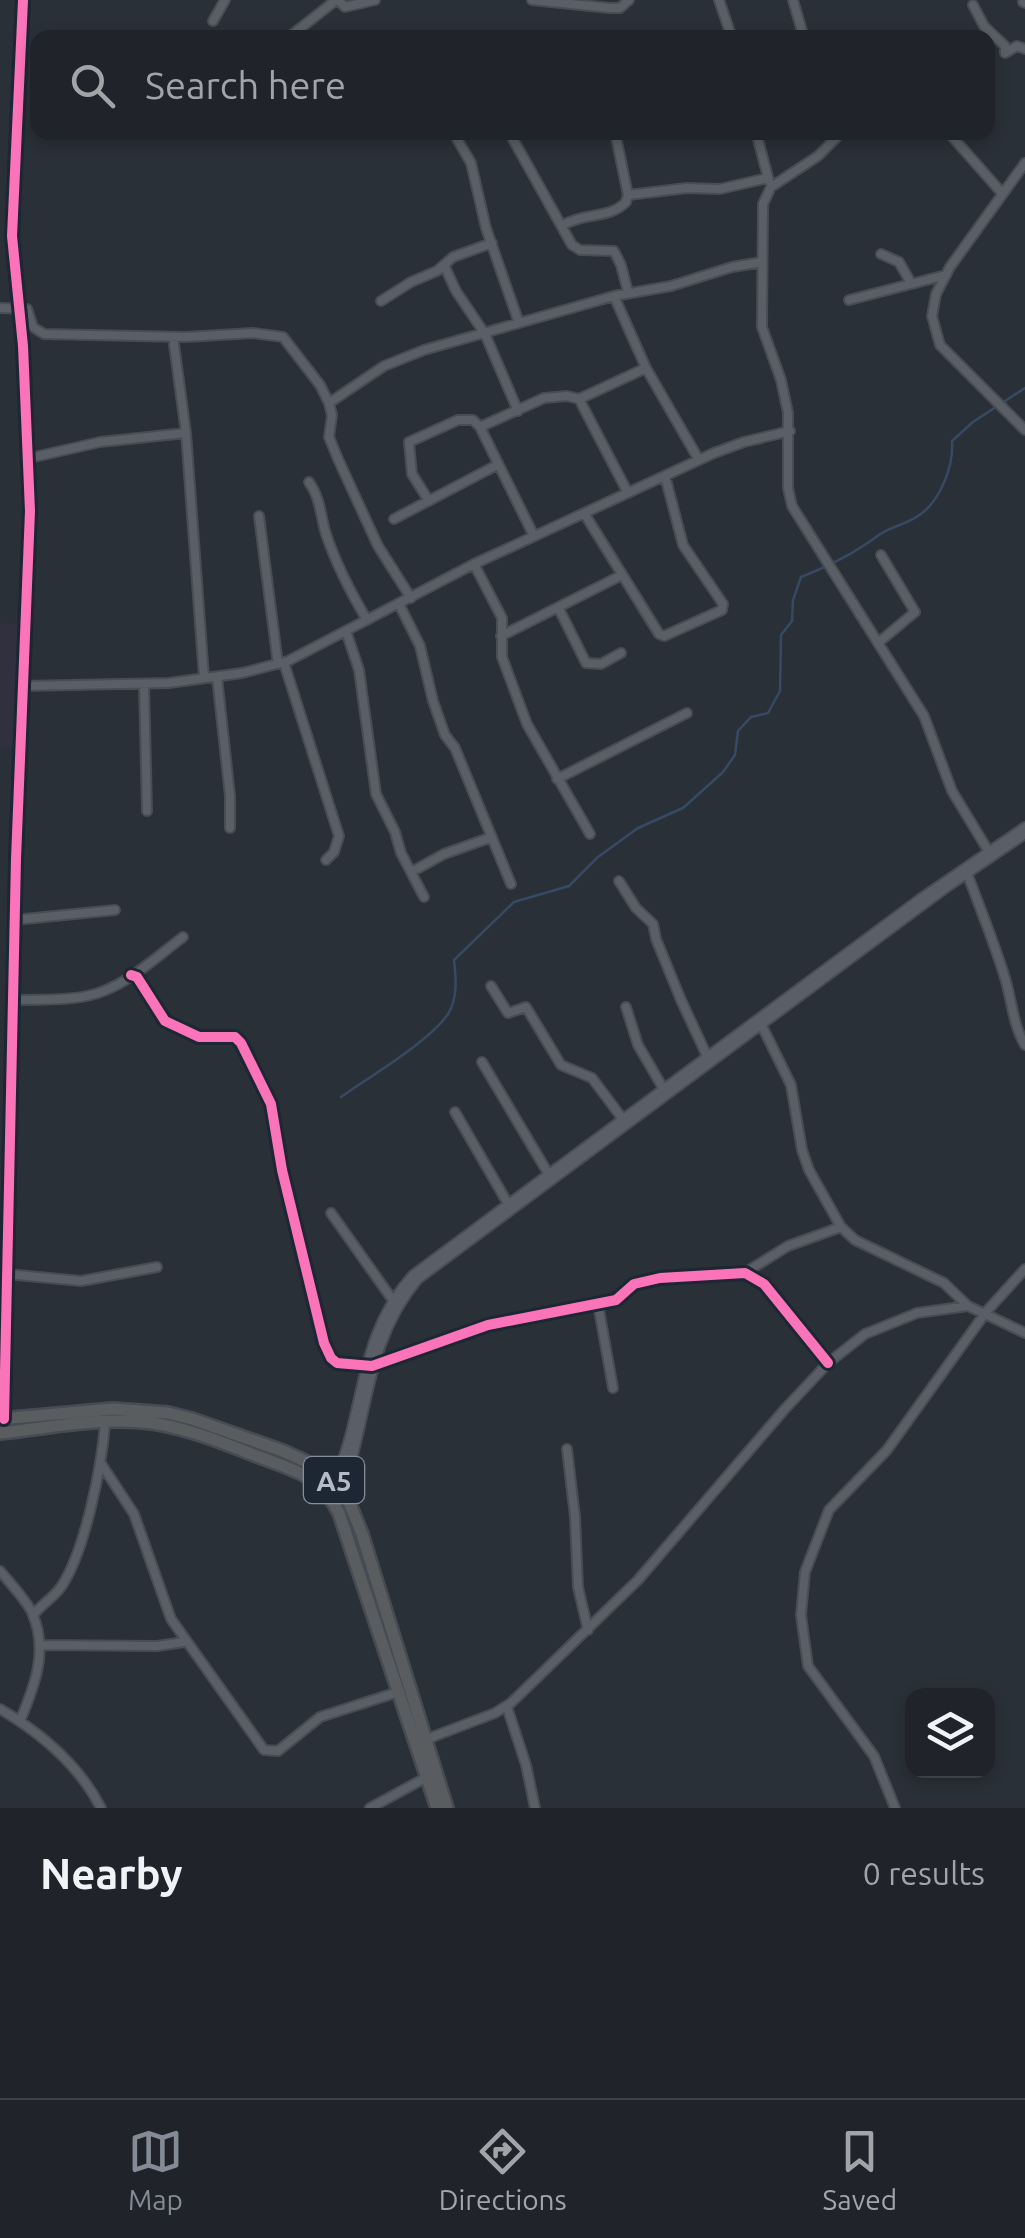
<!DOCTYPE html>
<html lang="en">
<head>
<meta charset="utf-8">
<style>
  :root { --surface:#20242a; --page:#282c32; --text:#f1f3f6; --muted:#a2a4a8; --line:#3d4147; --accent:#848b96 }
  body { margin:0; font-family:Ubuntu,sans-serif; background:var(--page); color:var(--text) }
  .controls { position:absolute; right:30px; bottom:30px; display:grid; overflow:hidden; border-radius:20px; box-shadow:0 5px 15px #0003 }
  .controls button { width:90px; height:90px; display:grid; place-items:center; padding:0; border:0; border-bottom:2px solid var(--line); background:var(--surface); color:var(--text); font:50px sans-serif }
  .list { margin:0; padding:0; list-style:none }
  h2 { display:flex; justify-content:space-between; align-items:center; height:130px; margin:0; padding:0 40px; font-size:42px }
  h2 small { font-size:32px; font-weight:400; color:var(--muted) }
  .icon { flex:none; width:55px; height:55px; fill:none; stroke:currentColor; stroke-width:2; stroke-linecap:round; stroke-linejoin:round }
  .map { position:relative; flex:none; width:1025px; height:1808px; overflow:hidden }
  .search { position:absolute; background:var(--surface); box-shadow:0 5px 15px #0003; left:30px; right:30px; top:30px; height:110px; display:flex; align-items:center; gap:25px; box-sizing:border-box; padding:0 35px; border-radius:20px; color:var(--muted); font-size:38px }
  .sheet { height:290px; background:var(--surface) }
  nav { display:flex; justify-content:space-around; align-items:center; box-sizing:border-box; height:140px; border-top:2px solid var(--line); background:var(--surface); font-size:28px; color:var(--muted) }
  nav a { display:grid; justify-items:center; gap:5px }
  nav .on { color:var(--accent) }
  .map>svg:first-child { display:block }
  .medical { fill:#31303e }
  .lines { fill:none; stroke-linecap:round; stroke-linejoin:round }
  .stream { stroke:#384963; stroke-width:2.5 }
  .minor-casing { stroke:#484c53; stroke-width:12 }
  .highway-casing { stroke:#474c53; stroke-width:16 }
  .minor { stroke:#5a5e66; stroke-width:8 }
  .highway { stroke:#5a5d60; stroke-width:11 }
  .cycleway-casing { stroke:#1d2633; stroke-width:16 }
  .cycleway { stroke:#fb73b8; stroke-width:10 }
  .labels { text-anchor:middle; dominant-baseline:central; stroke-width:8; stroke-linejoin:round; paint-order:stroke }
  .shield { fill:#1d2633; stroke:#878f9c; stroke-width:2.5 }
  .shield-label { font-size:28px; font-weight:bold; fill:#b4bcc9 }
</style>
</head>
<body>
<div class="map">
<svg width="1025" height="1808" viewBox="0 0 1025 1808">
  <rect width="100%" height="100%" fill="#2a3038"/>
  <path class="medical" d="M0,623L21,625L16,750L0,747Z"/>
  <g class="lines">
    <path class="stream" d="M341,1097C369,1077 430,1041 448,1014C458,998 456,978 454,960L514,902L569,886L598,857L638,828L683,808L723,772L735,755L738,731L751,717L768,713L780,691L781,635L792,621L793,600L801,577C829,566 852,555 876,537C888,527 905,525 918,516C940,502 954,466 952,441L973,422L1025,388"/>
    <defs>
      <path id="minor" d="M338,0L345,7L375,0
        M532,0L610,8H620L629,0
        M719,0L732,38
        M793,0L804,38
        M1023,2L1025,3
        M973,5L984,26L1005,46V53L1017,46L1025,49
        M213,21L225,0
        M288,38L336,0
        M453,132L471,163L486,228L519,323
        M509,132L572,245L580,250L614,251L621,265L628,292
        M756,132L769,181
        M842,132L818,156L771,187L763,204L762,327L781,380L788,413V488L792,506L924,716L952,791L989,852
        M948,132L1001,192
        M1025,163L950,267L936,294L932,316L940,345L1025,430
        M628,195L687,188L720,189L768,178
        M563,225C586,212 610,219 626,202L628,195L615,132
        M881,254L899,262L911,283
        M444,265L456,291L485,334L518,411
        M614,296L646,368L699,460
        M849,300L946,275
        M381,301L411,282L437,271L453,257L492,243
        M0,308L27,309L33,327L44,334L185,337L253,333L283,337L320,385L329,403L332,415L329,437L338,459L378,546L411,598
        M173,337L186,433L204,677
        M579,399L628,493
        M329,403L384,366L424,350L614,296L671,286L732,267L762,262
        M480,427L544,398L567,396L579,399L646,368
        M30,458L100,442L186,433
        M309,482C321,499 320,515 326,534C336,564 351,593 367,620
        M429,501L412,474L409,442L458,420H473L480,427L534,536
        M584,513L659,634L664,636L722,610L723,604L683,545L665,476
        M259,516L278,664
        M394,519L497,465
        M474,564L502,618V657L527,724L590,834
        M399,604L420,646L433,701L445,735L455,748L511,884
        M559,609L586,663L601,664L621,653
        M346,631L359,670L376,794L395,832L401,853L424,897
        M501,636L622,575
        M878,643L915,612L881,555
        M284,663L339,836L334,852L326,860
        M217,677L230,796V828
        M144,684L147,811
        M23,686L169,683L242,673L288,661L474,564L714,453L744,442L790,431
        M557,779L687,713
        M413,871L444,854L492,837
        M967,873C980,908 994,942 1005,978C1012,1001 1013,1025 1025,1045
        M619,881L636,908L653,924L656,939L681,1000L707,1056
        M14,920L115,910
        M131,975L137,977L165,1021L199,1037H235L241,1043L271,1104L282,1170L324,1343L331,1358L337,1363L372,1366L488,1325L616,1300L634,1284L660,1278L745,1273L764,1284L828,1363
        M491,986L508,1013L526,1007L561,1065L592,1078L622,1118
        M15,1000C38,999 64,1001 87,996C123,989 155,958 183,937
        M626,1007L638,1045L663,1088
        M761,1024L791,1085L802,1150L809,1170L841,1227L855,1240L944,1283L968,1306
        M482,1062L548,1173
        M455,1112L507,1202
        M331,1213L392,1299
        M746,1272L788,1246L841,1227
        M6,1274L81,1281L157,1267
        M598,1304L613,1388
        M4,1419L16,859L30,511L23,346L12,236L23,0
        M567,1449L575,1517L578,1587L588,1630
        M100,1462L134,1514L171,1619L264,1750L278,1751L320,1717L398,1692
        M335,1480C366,1409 357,1336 413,1275L920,899L1025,827
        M343,1489C369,1415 365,1342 418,1279L947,887L1025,834
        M0,1571C7,1579 31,1607 33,1615C48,1651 35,1685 20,1721
        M34,1614C42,1604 53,1598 61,1587C85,1552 102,1465 105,1423
        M42,1645L157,1646L184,1642
        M507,1707L526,1765L535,1808
        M0,1709C41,1733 79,1765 101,1808
        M427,1739L495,1713L511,1703L638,1580L784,1410L828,1363L865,1334L917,1313L968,1306L1025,1333
        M370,1808L427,1777
        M895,1808L874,1756L808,1666L801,1615L805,1572L829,1510L887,1450L986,1312L1025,1269"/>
      <path id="highway" d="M0,1419L113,1409L168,1413L192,1419L283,1451L320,1468L345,1492L362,1534L447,1808
        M0,1433C49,1428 103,1416 152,1423C191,1429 226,1444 262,1458C299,1472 320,1476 339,1513L437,1808"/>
    </defs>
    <use href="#minor" class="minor-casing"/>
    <use href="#highway" class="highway-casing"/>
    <use href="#minor" class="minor"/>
    <use href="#highway" class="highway"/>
    <defs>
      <path id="cycleway" d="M131,975L137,977L165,1021L199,1037H235L241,1043L271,1104L282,1170L324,1343L331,1358L337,1363L372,1366L488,1325L616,1300L634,1284L660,1278L745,1273L764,1284L828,1363
        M4,1419L16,859L30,511L23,346L12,236L23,0"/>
    </defs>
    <use href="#cycleway" class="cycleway-casing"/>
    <use href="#cycleway" class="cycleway"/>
  </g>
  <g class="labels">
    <rect class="shield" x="304" y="1457" width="60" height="46" rx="8"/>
    <g class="shield-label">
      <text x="334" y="1480">A5</text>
    </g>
  </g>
</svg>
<div class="controls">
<button><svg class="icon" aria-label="layers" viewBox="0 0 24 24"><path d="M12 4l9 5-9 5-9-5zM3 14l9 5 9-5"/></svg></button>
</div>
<div class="search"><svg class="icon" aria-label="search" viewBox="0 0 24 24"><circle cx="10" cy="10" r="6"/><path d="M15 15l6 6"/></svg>Search here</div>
</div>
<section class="sheet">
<h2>Nearby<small>0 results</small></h2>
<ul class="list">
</ul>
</section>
<nav>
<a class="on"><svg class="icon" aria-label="map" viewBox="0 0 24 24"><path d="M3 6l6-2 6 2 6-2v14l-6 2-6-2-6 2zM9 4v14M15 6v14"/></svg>Map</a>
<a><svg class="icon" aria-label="directions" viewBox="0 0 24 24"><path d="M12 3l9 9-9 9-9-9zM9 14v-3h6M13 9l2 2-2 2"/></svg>Directions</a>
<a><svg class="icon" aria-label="saved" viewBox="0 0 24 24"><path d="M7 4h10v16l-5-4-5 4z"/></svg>Saved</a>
</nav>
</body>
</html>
